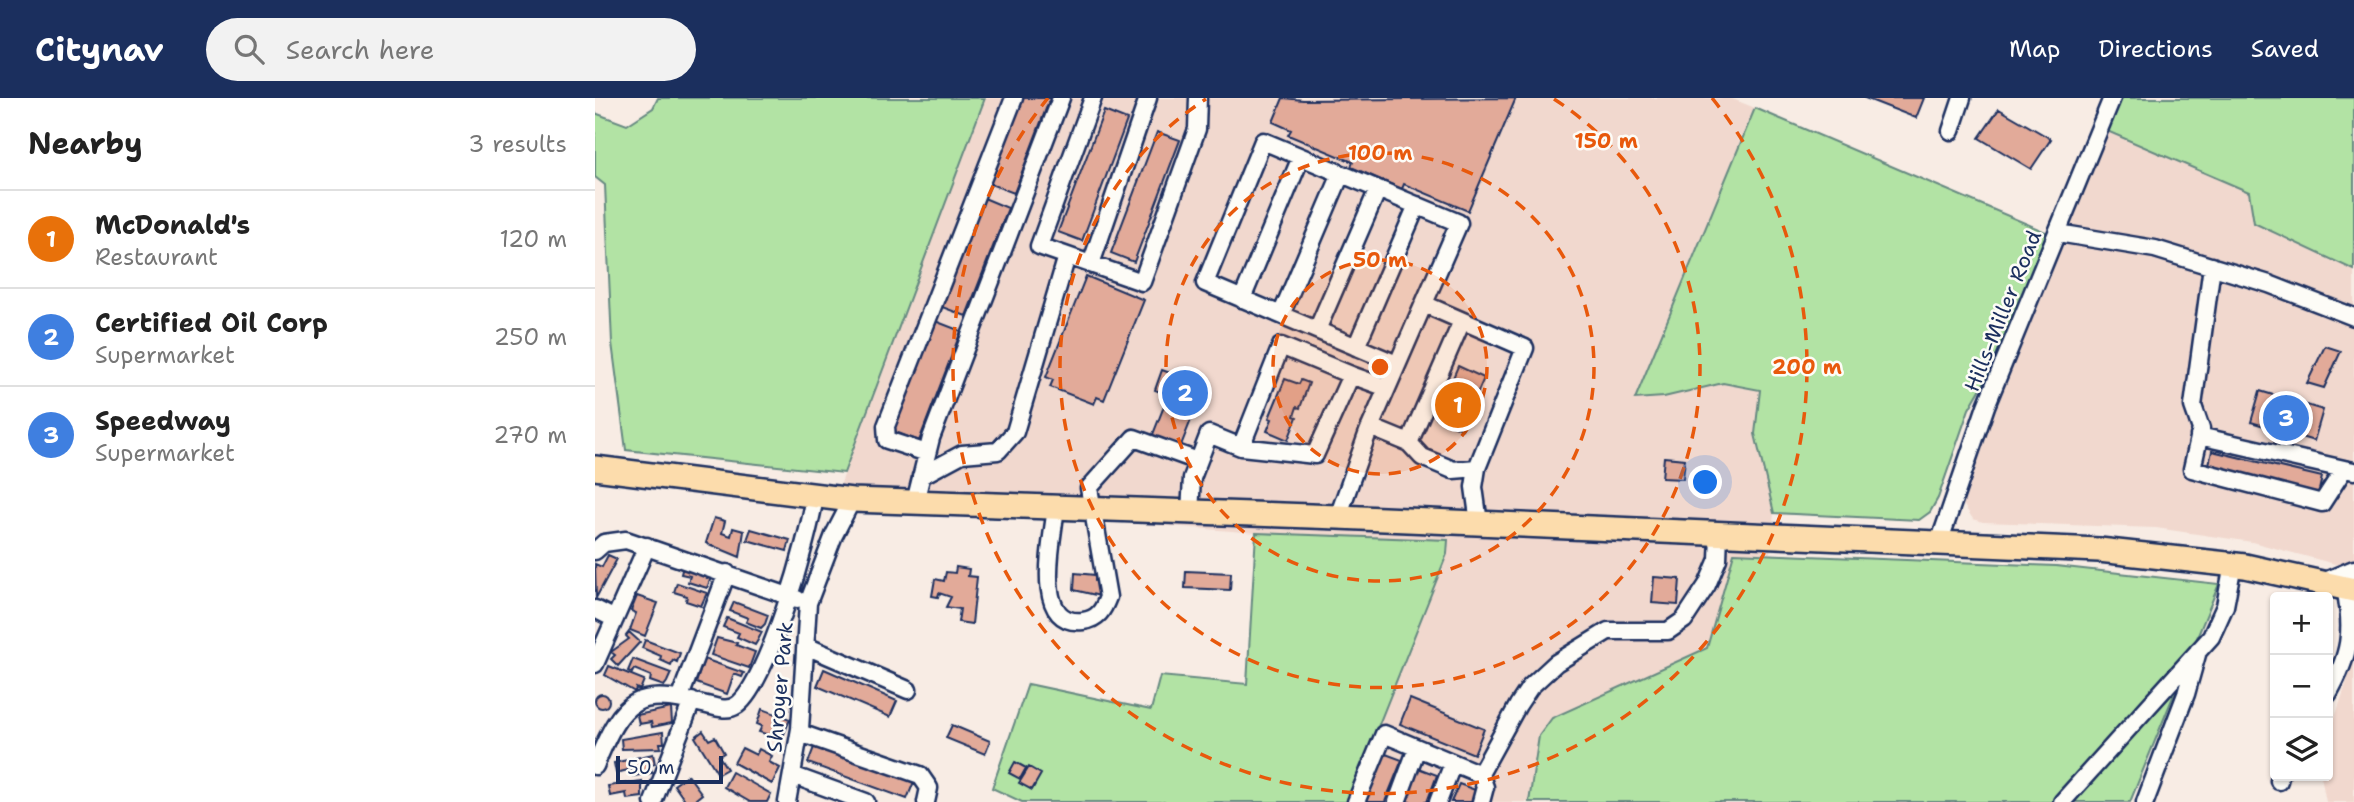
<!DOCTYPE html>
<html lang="en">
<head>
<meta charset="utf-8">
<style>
  :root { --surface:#fff; --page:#f2f2f2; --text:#222; --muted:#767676; --line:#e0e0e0; --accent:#1b2f5e }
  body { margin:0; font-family:"Shantell Sans",sans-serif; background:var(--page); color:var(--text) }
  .controls { position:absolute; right:21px; bottom:21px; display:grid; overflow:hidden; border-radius:7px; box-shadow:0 2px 5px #0004 }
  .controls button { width:63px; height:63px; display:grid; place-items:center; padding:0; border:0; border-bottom:2px solid var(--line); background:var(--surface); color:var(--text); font:35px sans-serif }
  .scale { position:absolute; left:21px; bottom:18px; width:107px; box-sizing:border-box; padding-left:7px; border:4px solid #1b2f5e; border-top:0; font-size:19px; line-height:24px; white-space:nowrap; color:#1b2f5e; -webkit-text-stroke:5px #fdfcf7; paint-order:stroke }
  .you { position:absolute; left:1111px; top:385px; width:24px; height:24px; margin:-18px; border:5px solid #fff; border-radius:50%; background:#1a73e8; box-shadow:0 0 0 10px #1a73e833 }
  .badge { display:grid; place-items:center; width:46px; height:46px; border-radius:50%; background:var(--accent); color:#fff; font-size:23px; font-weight:700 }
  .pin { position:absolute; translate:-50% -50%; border:4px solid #fff; box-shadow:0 2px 7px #0006 }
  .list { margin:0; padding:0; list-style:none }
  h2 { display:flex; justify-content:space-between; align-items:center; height:91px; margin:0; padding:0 28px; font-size:30px }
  h2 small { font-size:23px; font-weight:400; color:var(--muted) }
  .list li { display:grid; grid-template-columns:46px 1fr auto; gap:21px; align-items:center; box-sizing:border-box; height:98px; padding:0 28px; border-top:2px solid var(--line) }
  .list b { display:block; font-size:26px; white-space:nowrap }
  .list p { margin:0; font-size:23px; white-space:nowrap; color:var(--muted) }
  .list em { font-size:23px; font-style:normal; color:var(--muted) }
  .icon { flex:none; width:38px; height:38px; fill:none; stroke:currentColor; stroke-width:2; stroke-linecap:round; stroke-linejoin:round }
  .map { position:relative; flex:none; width:1759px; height:704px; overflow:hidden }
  header { display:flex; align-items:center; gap:42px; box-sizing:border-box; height:98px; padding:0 35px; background:var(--accent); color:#fff }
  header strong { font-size:33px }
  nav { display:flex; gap:38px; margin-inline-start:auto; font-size:24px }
  .search { width:490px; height:63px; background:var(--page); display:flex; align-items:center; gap:18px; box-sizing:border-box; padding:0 24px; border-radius:38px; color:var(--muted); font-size:26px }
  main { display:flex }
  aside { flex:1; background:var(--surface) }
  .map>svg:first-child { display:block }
  .built { fill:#f1d8ce }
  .green { fill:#b2e3a4; stroke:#668981; stroke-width:2 }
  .building { fill:#e2aa99; stroke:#1b2f5e; stroke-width:2 }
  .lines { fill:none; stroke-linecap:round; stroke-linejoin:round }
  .minor-casing { stroke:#1b2f5e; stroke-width:21 }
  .highway-casing { stroke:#1b2f5e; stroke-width:28 }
  .minor { stroke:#fdfcf7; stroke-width:16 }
  .highway { stroke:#fcdcac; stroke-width:23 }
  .ring { fill:none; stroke:#e8590c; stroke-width:3.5; stroke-dasharray:12 9 }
  .labels { text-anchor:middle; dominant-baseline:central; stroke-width:5; stroke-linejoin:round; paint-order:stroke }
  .street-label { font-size:21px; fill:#1b2f5e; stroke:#fdfcf7 }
  .centre { fill:#e8590c; stroke:#fdfcf7; stroke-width:3.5 }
  .ring-label { font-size:21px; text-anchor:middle; font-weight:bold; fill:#e8590c; stroke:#fdfcf7; stroke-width:5; stroke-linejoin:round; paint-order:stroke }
</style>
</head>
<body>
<header>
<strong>Citynav</strong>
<div class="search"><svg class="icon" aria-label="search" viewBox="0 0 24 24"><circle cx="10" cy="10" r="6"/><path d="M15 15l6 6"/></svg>Search here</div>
<nav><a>Map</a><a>Directions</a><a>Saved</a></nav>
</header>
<main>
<aside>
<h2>Nearby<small>3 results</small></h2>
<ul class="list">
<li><span class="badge" style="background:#e8710a">1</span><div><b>McDonald's</b><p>Restaurant</p></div><em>120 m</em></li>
<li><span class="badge" style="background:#3f7fe0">2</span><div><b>Certified Oil Corp</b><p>Supermarket</p></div><em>250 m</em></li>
<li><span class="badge" style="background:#3f7fe0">3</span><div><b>Speedway</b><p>Supermarket</p></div><em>270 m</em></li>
</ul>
</aside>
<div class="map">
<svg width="1759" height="704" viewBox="0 0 1759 704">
  <rect width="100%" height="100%" fill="#f8ece4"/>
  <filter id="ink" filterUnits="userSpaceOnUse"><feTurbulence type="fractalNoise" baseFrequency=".0143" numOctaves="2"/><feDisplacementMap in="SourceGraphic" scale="14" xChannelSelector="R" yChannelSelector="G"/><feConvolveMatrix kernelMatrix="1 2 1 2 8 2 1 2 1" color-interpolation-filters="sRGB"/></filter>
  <g filter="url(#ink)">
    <path class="built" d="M390,0H1135L1160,10L1040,301L1069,299L1128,285L1165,292L1160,336L1179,415L1175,455H1139L1112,550L957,620L944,638L934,704H753L852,456V442L661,435L240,401Z
      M1512,33L1654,94L1659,125L1759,172V471L1657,444L1561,430L1388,424L1378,421L1368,406L1369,390Z
      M1759,562V704H1731L1726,678H1733V641Z"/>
    <path class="green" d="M63,0H390L249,375L31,352L17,245L10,87L0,79V15L32,27L58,10Z
      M1525,0H1759V172L1659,125L1654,94L1512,33Z
      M1160,10L1453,135L1401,264L1374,311L1343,400L1335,414L1324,422L1179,415L1160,336L1165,292L1128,285L1069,299L1040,301Z
      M661,435L853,442L852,456L753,704H427L397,690L433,586L556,612L565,578L652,586Z
      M1139,455L1461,468L1624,486L1535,704H934L944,638L957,620L1112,550Z"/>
    <path class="building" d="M427,0H455L419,95L395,86Z
      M688,0L708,2L921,0L873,113L809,86L807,91L756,69L758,64L693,37L696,32L678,24Z
      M1270,0H1329L1321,20Z
      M1404,11L1456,41L1436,71L1384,40Z
      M509,13L532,22L487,143L463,134Z
      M562,34L585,42L539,164L516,155Z
      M389,100L413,110L371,218L347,209Z
      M491,178L549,202L509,302L502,299L499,306L455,289L458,282L451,279Z
      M340,223L366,233L324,343L298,333Z
      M1730,248L1746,253L1729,290L1712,285Z
      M863,268L889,280L867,331L841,320Z
      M567,272L610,288L603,308L560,292Z
      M690,281L704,286L706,282L714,285L705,310L702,309L699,318L702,319L693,342L672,333L677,321L674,320Z
      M575,293L603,304L583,355L555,344Z
      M1665,293L1728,312L1719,343L1656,324Z
      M1617,353L1727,379L1723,397L1613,371Z
      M1069,359L1090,361L1088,381L1067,380Z
      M119,420L130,423L127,435L136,438L138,430L149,433L145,459L111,445Z
      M156,431L195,442L192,453L152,442Z
      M13,457L22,461L1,500L0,466L7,469Z
      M88,468L117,477L112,490L93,484L95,478L86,476Z
      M361,469L374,471L373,478L382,479L377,526L363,524L365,511L351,509L356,499L344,495L343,499L337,498L340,481L349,483L351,474L360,475Z
      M591,473L636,475L635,492L590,490Z
      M480,475L500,477V483L506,484L505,498L479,492Z
      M1059,479L1085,481L1083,507L1057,505Z
      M82,485L112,495L106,508L91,503L92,498L79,494Z
      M42,498L63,505L50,538L35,532L41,515L36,513Z
      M139,504L173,517L170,526L166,530L151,524L153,520L135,513Z
      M132,520L167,534L163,542L160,547L142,539L144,535L128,529Z
      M34,534L45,544L23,568L16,561L20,557L16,554L34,541L31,538Z
      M122,540L142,545L141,547L160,554L154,570L116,557Z
      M50,542L85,555L82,564L78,562L76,567L65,562L66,558L47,550Z
      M38,561L76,575L72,584L69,588L55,583L56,578L39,571L37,575L33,573Z
      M109,561L149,575L147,579L139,576L132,596L101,585Z
      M14,568L49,582L45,592L41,590L40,594L10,577Z
      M229,571L302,603L295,619L222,588Z
      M0 603a7 7 0 1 1 14 0a7 7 0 1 1-14 0Z
      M815,601L889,631L879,656L805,626Z
      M76,610L77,625L57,629L56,624L44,626L42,617Z
      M167,611L195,621L189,636L179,633L177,638L164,634L167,628L162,626Z
      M357,627L395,643L390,656L351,640Z
      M108,633L114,642L120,639L129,655L124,658L132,671L123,676L100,639Z
      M68,634L69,645H65L66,650L27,651L26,641Z
      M221,644L320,681L312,701L213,665Z
      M147,650L161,657L164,651L177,658L174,664L185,670L177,686L139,665Z
      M788,655L807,662L790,704H768Z
      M58,656L60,666L55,667L57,675L38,678L37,671L21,675L19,665Z
      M420,664L431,670L425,681L414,675Z
      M434,669L446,676L437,692L424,685Z
      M823,670L842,677L832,704H810Z
      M137,674L176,696L172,704H155L129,689Z
      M93,677L107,696L101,701L103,704H91L79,687Z
      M47,683V699L32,701L31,695L15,698L13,688Z
      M864,686L883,693L878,704H856Z"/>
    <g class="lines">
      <defs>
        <path id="minor" d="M498,0L444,148L547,184L602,31L603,0
          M1356,33L1367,0
          M1463,135L1560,151L1674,186L1759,219
          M496,166L553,0
          M1617,168L1598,308L1606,331L1597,371L1727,405L1749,371L1759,373
          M647,201L706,59
          M829,206L930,250L882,370L879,389L884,425
          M686,217L746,76
          M722,232L783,91
          M761,249L822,107
          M775,329L814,345L827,359L858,372L882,370
          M1604,338L1749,371
          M814,345L867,223
          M646,349L686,248L756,277
          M332,355L292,342L291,328L419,0
          M326,378L367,356L403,353L420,334L472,158
          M320,404L336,340L466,0
          M461,409C458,440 436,529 488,523C503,521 508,512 513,499L494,390L539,340L603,363
          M595,414L597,380L614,336L646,349L720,357L756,277L792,290
          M743,419L773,334L864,125L668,43L610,185L802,266
          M1344,445L1391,308L1517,0
          M0,453L9,445L31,442L202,501
          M1728,484L1759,471
          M0,511L20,521
          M211,548L313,592
          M0,566L52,448
          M1733,596C1755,557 1759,534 1750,490
          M85,599L132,475
          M205,635L325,677L334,690L331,704
          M0,668C29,597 41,590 116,608C125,610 133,613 142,607C173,584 214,439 220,398
          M885,676L890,689L886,704
          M197,677L271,704
          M1684,683L1685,678
          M58,704L97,603
          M192,704L205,631L213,505L239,437L257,402
          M761,704L789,636L885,676L923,607L935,589L961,565L1013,533H1073L1089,522L1112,487L1123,461L1124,436
          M802,704L822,650
          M843,704L858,665
          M1467,704L1616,539L1630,508L1638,466
          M1550,704L1591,596L1603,553"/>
        <path id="highway" d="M0,370L257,402L743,419L1504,452L1650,468L1759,492"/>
      </defs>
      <use href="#minor" class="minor-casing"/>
      <use href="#highway" class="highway-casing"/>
      <use href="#minor" class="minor"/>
      <use href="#highway" class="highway"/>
    </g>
  </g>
  <circle cx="785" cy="269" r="107" fill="#e8590c" fill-opacity=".12"/>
  <g class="ring">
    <circle cx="785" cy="269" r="107"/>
    <circle cx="785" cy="269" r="214"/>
    <path d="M959 1A320 320 0 1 1 611 1"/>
    <path d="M1117 0A427 427 0 1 1 453 0"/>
  </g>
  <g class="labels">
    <g class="street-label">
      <text transform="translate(1408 213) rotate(-68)">Hills-Miller Road</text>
      <text transform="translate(185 589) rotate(-85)">Shroyer Park</text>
    </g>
  </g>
  <circle cx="785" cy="269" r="10" class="centre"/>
  <g class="ring-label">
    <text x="1011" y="50">150 m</text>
    <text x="785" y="62">100 m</text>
    <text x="785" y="169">50 m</text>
    <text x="1212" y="276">200 m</text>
  </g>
</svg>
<div class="controls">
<button>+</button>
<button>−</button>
<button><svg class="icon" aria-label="layers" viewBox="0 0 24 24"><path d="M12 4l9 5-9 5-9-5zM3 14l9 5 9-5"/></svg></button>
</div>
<div class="scale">50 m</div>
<div class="you"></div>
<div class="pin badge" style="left:863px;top:307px;background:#e8710a">1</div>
<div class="pin badge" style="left:590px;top:295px;background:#3f7fe0">2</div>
<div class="pin badge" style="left:1691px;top:320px;background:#3f7fe0">3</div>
</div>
</main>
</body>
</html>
